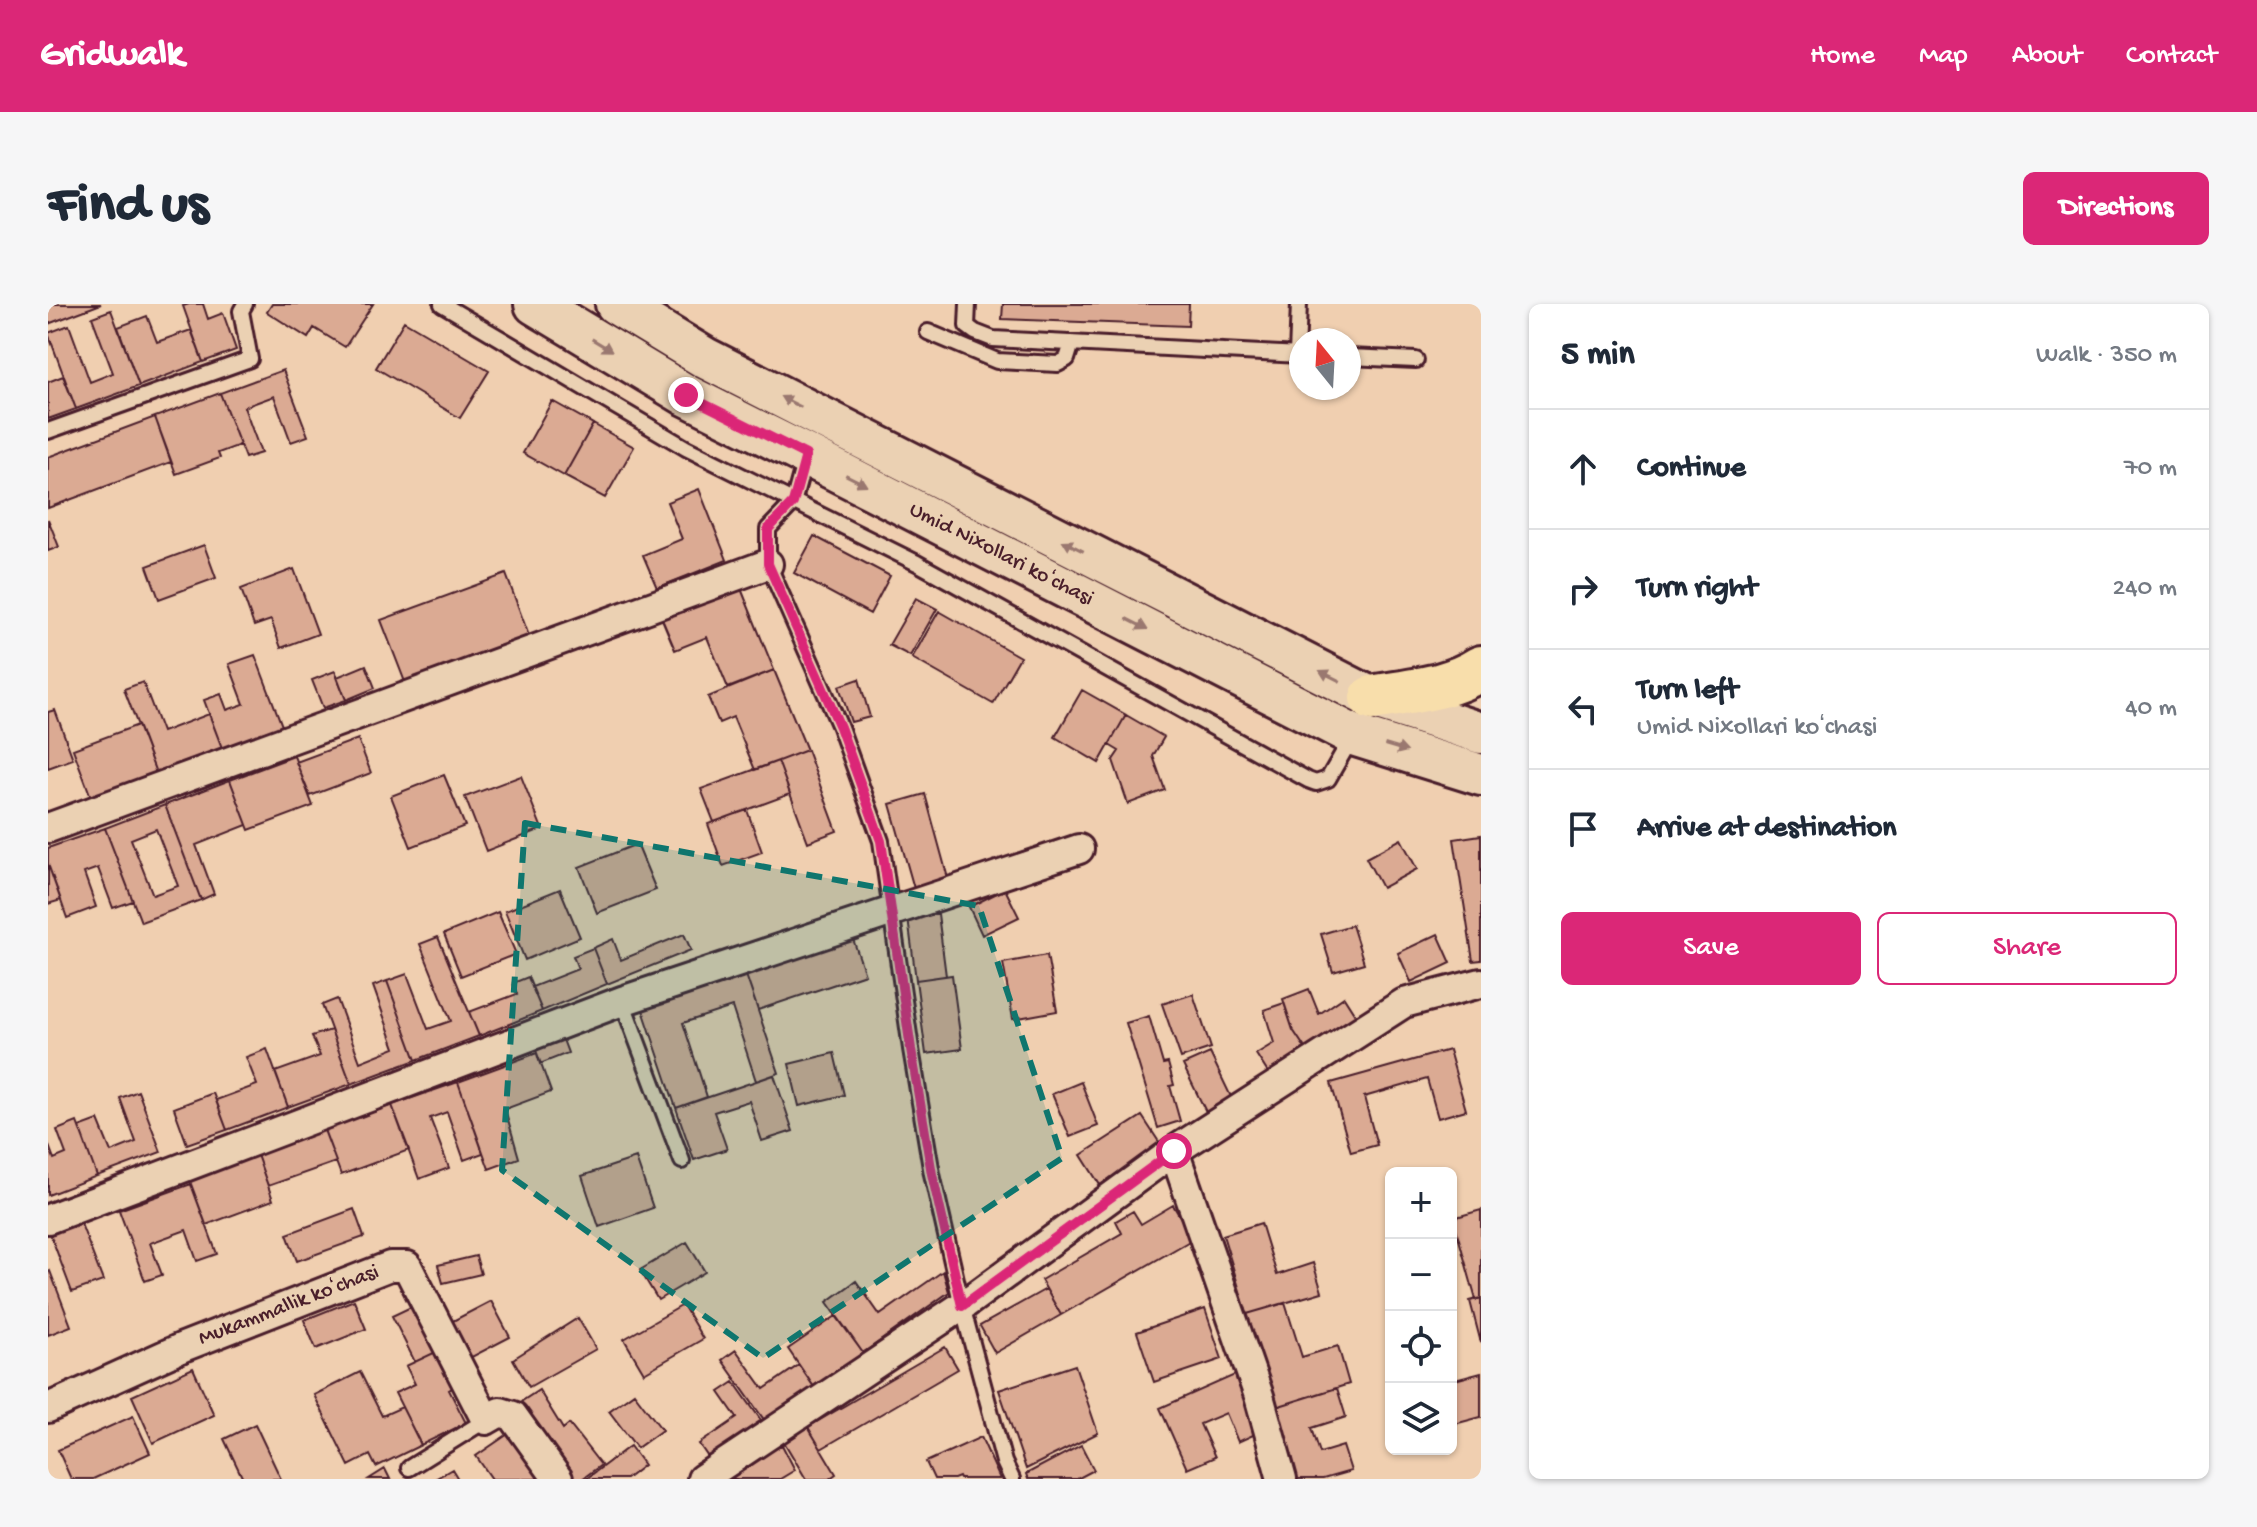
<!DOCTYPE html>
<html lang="en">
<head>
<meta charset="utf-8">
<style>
  :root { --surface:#fff; --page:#f6f6f7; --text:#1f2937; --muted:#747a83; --line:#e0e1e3; --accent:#db2777 }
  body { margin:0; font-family:"Gochi Hand",sans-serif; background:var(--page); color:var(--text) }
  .controls { position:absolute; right:24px; bottom:24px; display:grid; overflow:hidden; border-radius:12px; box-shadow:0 2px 6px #0004 }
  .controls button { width:72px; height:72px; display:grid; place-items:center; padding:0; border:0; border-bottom:2px solid var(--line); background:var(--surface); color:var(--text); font:40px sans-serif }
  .compass { position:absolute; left:1241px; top:24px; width:72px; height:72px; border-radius:50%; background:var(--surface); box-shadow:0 2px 6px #0004; rotate:342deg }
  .stop { position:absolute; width:24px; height:24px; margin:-18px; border:6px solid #db2777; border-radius:50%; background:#fff }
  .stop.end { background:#db2777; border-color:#fff; box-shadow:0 2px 8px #0008 }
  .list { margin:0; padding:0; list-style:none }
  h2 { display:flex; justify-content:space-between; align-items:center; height:104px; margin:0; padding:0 32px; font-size:34px }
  h2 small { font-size:26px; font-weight:400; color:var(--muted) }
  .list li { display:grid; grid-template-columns:52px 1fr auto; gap:24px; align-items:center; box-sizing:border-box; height:120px; padding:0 32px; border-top:2px solid var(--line) }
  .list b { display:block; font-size:30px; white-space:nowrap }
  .list p { margin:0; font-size:26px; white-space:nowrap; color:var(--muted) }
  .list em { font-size:26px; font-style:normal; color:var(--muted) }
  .actions { display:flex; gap:16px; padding:24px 32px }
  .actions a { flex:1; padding:18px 0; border:2px solid var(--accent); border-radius:12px; text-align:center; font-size:28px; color:var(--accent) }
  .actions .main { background:var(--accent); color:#fff }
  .icon { flex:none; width:44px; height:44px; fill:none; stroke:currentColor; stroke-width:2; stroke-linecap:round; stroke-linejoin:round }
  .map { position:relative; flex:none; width:1433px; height:1175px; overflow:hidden; border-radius:12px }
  header { display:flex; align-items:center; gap:48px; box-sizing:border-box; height:112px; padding:0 40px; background:var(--accent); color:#fff }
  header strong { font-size:38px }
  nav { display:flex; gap:44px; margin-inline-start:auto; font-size:28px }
  .intro { display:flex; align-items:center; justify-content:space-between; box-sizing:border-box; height:192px; padding:0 48px }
  h1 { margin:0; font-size:56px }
  .button { padding:20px 36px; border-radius:12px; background:var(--accent); color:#fff; font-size:28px; font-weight:700 }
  main { display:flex; gap:48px; padding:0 48px }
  aside { flex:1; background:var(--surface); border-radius:12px; box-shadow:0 2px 6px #0004 }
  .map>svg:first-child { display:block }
  .building { fill:#dbaa93; stroke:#4a1f2b; stroke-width:2; fill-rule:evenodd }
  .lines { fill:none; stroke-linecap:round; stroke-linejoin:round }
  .service-casing { stroke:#4a1f2b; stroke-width:20 }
  .minor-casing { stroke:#4a1f2b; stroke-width:34 }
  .secondary-casing { stroke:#4a1f2b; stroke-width:46 }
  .trunk-casing { stroke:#4a1f2b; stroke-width:50 }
  .service { stroke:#ebd1b3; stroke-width:14 }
  .minor { stroke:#ebd1b3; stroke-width:28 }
  .secondary { stroke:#ebd1b3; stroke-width:40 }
  .trunk { stroke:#f8deab; stroke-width:44 }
  .oneway { fill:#9a786f }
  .route { stroke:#db2777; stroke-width:10 }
  .marked { fill:#0f766e; fill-opacity:0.2; stroke:#0f766e; stroke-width:6; stroke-dasharray:16 10; stroke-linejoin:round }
  .labels { text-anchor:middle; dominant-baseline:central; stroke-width:6; stroke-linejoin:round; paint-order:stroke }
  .street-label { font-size:22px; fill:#4a1f2b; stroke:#ebd1b3 }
</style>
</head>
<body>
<header>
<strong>Gridwalk</strong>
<nav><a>Home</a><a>Map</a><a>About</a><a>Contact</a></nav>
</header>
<div class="intro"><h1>Find us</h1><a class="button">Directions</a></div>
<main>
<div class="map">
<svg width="1433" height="1175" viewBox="0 0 1433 1175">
  <rect width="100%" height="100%" fill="#f0cfb0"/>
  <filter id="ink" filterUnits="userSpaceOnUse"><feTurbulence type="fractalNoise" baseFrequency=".0125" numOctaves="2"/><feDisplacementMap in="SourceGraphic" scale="16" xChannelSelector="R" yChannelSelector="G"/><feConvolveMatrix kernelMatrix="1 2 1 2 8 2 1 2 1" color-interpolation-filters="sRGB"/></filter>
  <g filter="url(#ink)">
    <path class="building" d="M0,0H53L0,20Z
      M141,0H155L160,15L175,9L188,46L155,58L135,2Z
      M224,0H325L297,43L266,24L260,34L219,8Z
      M955,0H1141L1140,22L954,15Z
      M63,6L91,82L28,105L0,29L21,21L42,78L65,69L44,13Z
      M99,12L109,38L143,26L155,58L91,82L70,23Z
      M356,17L441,67L412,114L328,64Z
      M235,66L260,132L243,138L226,92L196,103L213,149L197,154L172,89Z
      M15,72L28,105L0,115V78Z
      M172,89L192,141L170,149L172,154L128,170L107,113Z
      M504,97L545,120L516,172L475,149Z
      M107,113L123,158L0,204V153Z
      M545,120L586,143L557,194L516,172Z
      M651,185L679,256L609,284L595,251L634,235L619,198Z
      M0,215L11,243L0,247Z
      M766,232L842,272L822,310L746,269Z
      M156,241L168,274L111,295L99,262Z
      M246,265L270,330L233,344L223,316L206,322L193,285Z
      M458,270L481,332L357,378L333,316Z
      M692,282L726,366L680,384L659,333L627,346L614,315Z
      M868,294L889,305L862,352L841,341Z
      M891,307L972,353L945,400L864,354Z
      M207,351L234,422L174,444L156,396L173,390L179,406L196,400L181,360Z
      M318,361L327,384L298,396L289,373Z
      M726,366L759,446L707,466L685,413L671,419L660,393Z
      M287,367L298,396L275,404L264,376Z
      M811,375L822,413L803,418L791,382Z
      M95,378L114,428L161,410L174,444L108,469L76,385Z
      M1034,386L1078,411L1051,459L1007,433Z
      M7,406L25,455L0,464V408Z
      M1078,411L1116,433L1105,452L1117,486L1080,500L1065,456L1071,447L1061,441Z
      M90,421L108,469L43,493L25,445Z
      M310,435L323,469L262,492L248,458Z
      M759,446L789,527L760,538L730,457Z
      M246,452L265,502L201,526L182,476Z
      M730,457L742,490L666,518L653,485Z
      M396,471L417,522L363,543L343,492Z
      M473,472L494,525L438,547L417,493Z
      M182,476L199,521L148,541L166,590L153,596L117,501Z
      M877,490L901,578L867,588L842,500Z
      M117,501L153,596L93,618L57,524ZM108,525L130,582L105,591L83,535Z
      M699,506L714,548L675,562L660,520Z
      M57,524L85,597L65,604L50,564L36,569L48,603L19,614L0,560V544Z
      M1433,531V656L1425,657L1406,535Z
      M1353,535L1369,565L1334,584L1318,554Z
      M589,540L608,586L549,609L531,563Z
      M0,560L13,596L0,600Z
      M512,585L532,633L477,656L457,607Z
      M957,585L971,613L934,631L921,603Z
      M450,608L468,650L413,672L396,630Z
      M890,610L898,672L868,676L860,614Z
      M1304,621L1316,659L1285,668L1273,630Z
      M636,630L643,646L559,680L545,644L565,635L573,656Z
      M1390,630L1403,659L1363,678L1350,649Z
      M390,633L431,732L368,756L339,677L359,670L380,725L403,717L372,640Z
      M805,635L817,670L710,706L698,671Z
      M545,644L559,680L494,707L484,683L530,665L525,652Z
      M999,651L1009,707L965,715L955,659Z
      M698,671L731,769L708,777L684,703L635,719L659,793L628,804L595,706Z
      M904,671L914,745L878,750L868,676Z
      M480,673L494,707L431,732L421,708L469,690L465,679Z
      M339,677L368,756L303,780L274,701L289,695L312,758L347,744L325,682Z
      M1261,685L1271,710L1296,693L1310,715L1259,747L1245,726L1235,695Z
      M1145,690L1163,744L1133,754L1114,700Z
      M1236,699L1245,726L1259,747L1222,772L1208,750L1226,739L1216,706Z
      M1101,712L1115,760L1120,759L1126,781L1122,782L1132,817L1110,824L1078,719Z
      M283,726L303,780L240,803L227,768L272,752L264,732Z
      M514,733L520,749L492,760L487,743Z
      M219,745L240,803L179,826L168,796L209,781L198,753Z
      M1401,746L1418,806L1390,814L1379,775L1316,793L1329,841L1303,848L1283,779Z
      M489,749L503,788L457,805L471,854L441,865L410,778Z
      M786,749L796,791L751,802L741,760Z
      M1162,749L1186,799L1160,812L1135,761Z
      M726,771L745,827L714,837L701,797L666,808L679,845L646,856L628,804Z
      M410,778L435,849L416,856L399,808L382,814L401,864L371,875L344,801Z
      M1033,778L1050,822L1022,833L1004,790Z
      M90,787L113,848L49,872L31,823L50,816L63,848L88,838L72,794Z
      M165,789L179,826L139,840L126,804Z
      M344,801L361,846L293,871L276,826Z
      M1094,812L1113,841L1052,881L1033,851Z
      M29,818L49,872L0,891V839L6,855L18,850L9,826Z
      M275,823L288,858L220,882L208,848Z
      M208,848L225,896L158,921L140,872Z
      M588,854L605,904L551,923L534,872Z
      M143,880L169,950L149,957L138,926L102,939L114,971L97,977L71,906Z
      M1125,901L1145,935L1013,1011L993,976L1074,929L1068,917L1085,907L1093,920Z
      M306,905L316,933L249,957L239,930Z
      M1433,906V994L1428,996L1405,914Z
      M30,912L55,977L24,988L0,924Z
      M1213,919L1229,971L1265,959L1274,988L1199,1010L1175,931Z
      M639,938L657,968L610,996L592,966Z
      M428,952L433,970L395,979L390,961Z
      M2,967L23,1022L0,1031V968Z
      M895,967L901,988L815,1049L779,998L808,977L832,1011Z
      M998,985L1013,1011L947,1049L932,1022Z
      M1433,994V1039L1422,997Z
      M306,996L318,1025L268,1045L256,1016Z
      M443,997L462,1033L418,1056L399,1020Z
      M1237,999L1254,1053L1290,1042L1301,1080L1228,1103L1199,1010Z
      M367,1001L390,1047L367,1058L344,1012Z
      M635,1001L655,1035L596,1069L576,1035Z
      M1157,1005L1174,1055L1106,1078L1089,1028Z
      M788,1012L815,1049L766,1083L740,1045Z
      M530,1014L548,1045L481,1083L465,1055Z
      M897,1043L910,1065L773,1145L760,1123Z
      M688,1046L716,1085L751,1061L766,1083L717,1117L674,1056Z
      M390,1047L408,1082L401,1086L418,1119L373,1141L347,1089L367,1080L358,1062Z
      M1027,1061L1050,1129L978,1165L951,1086Z
      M145,1064L166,1111L105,1139L84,1092Z
      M312,1068L334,1112L354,1103L373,1141L328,1163L322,1151L301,1162L266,1091Z
      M1433,1069V1113L1403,1121V1077Z
      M1189,1070L1214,1127L1190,1138L1178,1109L1152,1120L1167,1153L1139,1165L1112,1104Z
      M686,1078L715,1119L662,1156L651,1140L689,1114L671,1088Z
      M1289,1084L1298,1113L1264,1124L1272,1149L1295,1142L1303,1167L1275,1175H1249L1228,1103Z
      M491,1086L515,1125L521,1120L553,1161L534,1175H519L468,1101Z
      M586,1089L614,1126L589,1144L561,1107Z
      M85,1112L102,1149L45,1175H23L10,1146Z
      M207,1120L233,1175H195L176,1135Z
      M760,1123L788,1170L781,1175H758L736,1138Z
      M466,1126L494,1175H444L428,1152Z
      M933,1133L952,1175H912L911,1173L906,1175H886L878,1158Z
      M734,1141L747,1166L732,1175H672Z
      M1033,1141L1046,1166L1029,1175H980L978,1170Z
      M582,1142L596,1161L578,1175H538Z
      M337,1165L342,1175H321Z
      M404,1165L410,1175H387Z"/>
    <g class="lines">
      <defs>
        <path id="service" d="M394,0L638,144L869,259L1260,476L1268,479L1280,475L1303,435
          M920,0L919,22L927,28L945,35L1253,51
          M880,28L949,57L1010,60L1019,55L1024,39
          M1249,50L1251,0
          M1301,53L1368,56
          M0,127L202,55L193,7L197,0
          M757,155L745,199L720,225V260L792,423L833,537L863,745L884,870L914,1002L956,1158L964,1175
          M574,697L634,857
          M361,1164L438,1116"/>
        <path id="minor" d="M0,524L720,260
          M1126,847L1211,1092L1234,1175
          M0,915L574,697L1031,545
          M0,1104L135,1043L342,962H359L438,1116L452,1108L465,1112L510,1175
          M654,1175L914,1002L1126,847L1356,699L1433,679"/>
        <path id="secondary" d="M487,0L638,91L758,151L1305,431L1433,471
          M568,0L657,54L1324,394L1433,429"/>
        <path id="trunk" d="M1324,394C1361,387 1401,385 1433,364"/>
      </defs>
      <use href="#service" class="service-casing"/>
      <use href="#minor" class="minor-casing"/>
      <use href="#secondary" class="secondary-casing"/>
      <use href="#trunk" class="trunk-casing"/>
      <use href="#service" class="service"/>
      <use href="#minor" class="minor"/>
      <use href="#secondary" class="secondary"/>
      <use href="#trunk" class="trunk"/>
    </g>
    <defs><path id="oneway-solid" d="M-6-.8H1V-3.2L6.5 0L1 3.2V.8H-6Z" transform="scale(2)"/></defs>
    <g class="oneway">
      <use href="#oneway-solid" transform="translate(554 41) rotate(31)"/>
      <use href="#oneway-solid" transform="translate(743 98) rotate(-153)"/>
      <use href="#oneway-solid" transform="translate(808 176) rotate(27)"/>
      <use href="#oneway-solid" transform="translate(1025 242) rotate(-153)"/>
      <use href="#oneway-solid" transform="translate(1089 320) rotate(27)"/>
      <use href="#oneway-solid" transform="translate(1282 372) rotate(-153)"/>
      <use href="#oneway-solid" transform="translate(1348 444) rotate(17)"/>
    </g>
  </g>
  <g class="lines" filter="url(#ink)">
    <path class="route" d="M638,91L758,151L745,199L720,225V260L792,423L833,537L863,745L884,870L914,1002L1126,847"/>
  </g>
  <path class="marked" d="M477,519L931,602L1014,854L715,1054L454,866Z"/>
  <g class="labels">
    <g class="street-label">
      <text transform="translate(953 251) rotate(27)">Umid Nixollari koʻchasi</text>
      <text transform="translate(241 1002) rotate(-21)">Mukammallik koʻchasi</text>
    </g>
  </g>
</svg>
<div class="controls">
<button>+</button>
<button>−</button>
<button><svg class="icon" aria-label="locate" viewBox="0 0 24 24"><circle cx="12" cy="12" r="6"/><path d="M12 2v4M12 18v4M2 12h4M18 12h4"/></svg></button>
<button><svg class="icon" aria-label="layers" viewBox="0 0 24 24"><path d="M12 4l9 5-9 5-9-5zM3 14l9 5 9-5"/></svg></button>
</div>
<svg class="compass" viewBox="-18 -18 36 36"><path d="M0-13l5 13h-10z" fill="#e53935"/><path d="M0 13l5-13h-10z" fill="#747a83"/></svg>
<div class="stop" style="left:1126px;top:847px"></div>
<div class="stop end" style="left:638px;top:91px"></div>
</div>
<aside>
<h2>5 min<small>Walk · 350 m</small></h2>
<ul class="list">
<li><svg class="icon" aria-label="ahead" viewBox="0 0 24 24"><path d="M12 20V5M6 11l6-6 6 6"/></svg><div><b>Continue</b></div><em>70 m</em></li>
<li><svg class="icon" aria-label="right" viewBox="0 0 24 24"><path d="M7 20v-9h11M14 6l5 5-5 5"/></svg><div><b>Turn right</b></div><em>240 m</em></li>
<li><svg class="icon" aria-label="left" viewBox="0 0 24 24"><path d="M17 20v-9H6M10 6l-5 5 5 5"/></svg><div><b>Turn left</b><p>Umid Nixollari koʻchasi</p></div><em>40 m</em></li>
<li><svg class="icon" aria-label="arrive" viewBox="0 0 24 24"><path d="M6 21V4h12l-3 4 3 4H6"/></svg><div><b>Arrive at destination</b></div></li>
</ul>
<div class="actions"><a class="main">Save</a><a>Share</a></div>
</aside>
</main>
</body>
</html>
